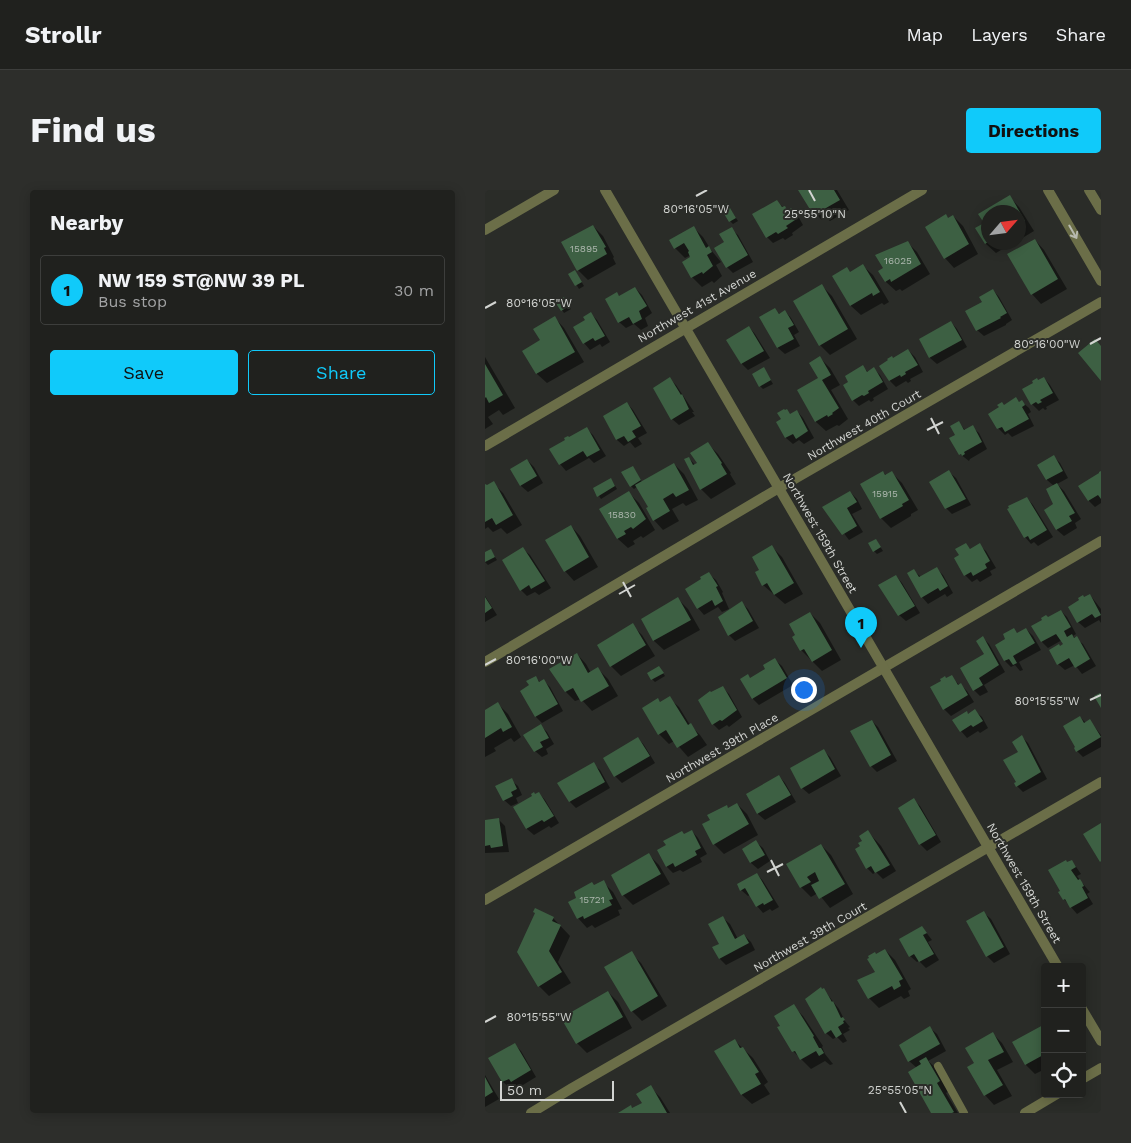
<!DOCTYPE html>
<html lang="en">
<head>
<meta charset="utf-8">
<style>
  :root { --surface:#20211e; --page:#2d2e2b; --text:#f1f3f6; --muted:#a2a3a4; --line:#3d3e3c; --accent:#10cafa }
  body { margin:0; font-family:"Work Sans",sans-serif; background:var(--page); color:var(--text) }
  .controls { position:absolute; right:15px; bottom:15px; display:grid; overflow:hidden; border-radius:5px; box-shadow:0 2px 12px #0003 }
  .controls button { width:45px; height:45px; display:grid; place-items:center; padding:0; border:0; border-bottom:1px solid var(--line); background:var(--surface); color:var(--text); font:25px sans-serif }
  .compass { position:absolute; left:496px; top:15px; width:45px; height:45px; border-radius:50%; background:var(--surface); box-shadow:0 2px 12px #0003; rotate:62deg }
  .scale { position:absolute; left:15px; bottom:12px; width:114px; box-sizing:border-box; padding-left:5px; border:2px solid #d2d4d1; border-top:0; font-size:14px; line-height:18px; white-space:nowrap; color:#d2d4d1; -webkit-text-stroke:4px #2a2c28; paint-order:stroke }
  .you { position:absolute; left:318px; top:499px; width:18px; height:18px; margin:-12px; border:4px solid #fff; border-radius:50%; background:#1a73e8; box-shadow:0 0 0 8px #1a73e833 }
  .badge { display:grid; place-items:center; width:32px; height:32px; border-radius:50%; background:var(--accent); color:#111; font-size:16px; font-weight:700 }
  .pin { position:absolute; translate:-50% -41px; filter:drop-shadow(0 1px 2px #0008) }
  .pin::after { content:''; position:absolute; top:26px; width:18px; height:15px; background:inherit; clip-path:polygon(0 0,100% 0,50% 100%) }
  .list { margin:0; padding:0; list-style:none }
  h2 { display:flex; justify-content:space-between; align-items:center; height:65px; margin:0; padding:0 20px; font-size:21px }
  h2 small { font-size:16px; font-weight:400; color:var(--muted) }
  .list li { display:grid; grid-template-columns:32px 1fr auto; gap:15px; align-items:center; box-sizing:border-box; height:70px; margin:0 10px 10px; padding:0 10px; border:1px solid var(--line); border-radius:5px }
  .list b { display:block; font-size:19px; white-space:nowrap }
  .list p { margin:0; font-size:16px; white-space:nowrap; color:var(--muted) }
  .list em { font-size:16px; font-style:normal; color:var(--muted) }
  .actions { display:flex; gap:10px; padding:15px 20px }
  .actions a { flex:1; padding:11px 0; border:1px solid var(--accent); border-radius:5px; text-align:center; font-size:18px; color:var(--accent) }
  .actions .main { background:var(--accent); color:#111 }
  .icon { flex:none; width:28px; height:28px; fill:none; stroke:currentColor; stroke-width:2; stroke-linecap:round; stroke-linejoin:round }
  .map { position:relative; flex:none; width:616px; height:923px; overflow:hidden; border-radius:5px }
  header { display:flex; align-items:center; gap:30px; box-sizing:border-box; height:70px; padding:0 25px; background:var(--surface); border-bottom:1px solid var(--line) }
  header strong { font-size:24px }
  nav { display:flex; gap:28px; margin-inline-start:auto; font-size:18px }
  .intro { display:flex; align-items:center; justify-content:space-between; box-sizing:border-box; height:120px; padding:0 30px }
  h1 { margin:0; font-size:35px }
  .button { padding:12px 22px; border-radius:5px; background:var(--accent); color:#111; font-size:18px; font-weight:700 }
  main { display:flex; gap:30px; padding:0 30px }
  aside { flex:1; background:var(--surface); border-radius:5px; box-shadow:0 2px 12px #0003 }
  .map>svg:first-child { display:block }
  .shadow { fill:#0007 }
  .building { fill:#3d6043 }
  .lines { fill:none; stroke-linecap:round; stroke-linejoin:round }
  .service { stroke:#6b6e48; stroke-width:8 }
  .minor { stroke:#6b6e48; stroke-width:10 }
  .tertiary { stroke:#6b6e48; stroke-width:10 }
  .oneway { stroke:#b8baaf }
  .ticks { fill:none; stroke:#d2d4d1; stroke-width:2 }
  .labels { text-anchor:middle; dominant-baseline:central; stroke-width:4; stroke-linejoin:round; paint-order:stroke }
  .number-label { font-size:10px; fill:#adb7ae }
  .street-label { font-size:12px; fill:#d2d4d1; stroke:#2a2c28 }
  .ticks-label { font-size:12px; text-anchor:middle; fill:#d2d4d1; stroke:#2a2c28; stroke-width:4; stroke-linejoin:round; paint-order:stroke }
</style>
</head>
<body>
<header>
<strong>Strollr</strong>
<nav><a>Map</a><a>Layers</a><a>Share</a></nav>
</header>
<div class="intro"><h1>Find us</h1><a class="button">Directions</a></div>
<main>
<aside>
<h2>Nearby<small></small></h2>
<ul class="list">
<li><span class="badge">1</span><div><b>NW 159 ST@NW 39 PL</b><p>Bus stop</p></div><em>30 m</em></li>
</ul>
<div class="actions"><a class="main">Save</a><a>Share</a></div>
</aside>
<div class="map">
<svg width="616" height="923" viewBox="0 0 616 923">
  <rect width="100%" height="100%" fill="#2a2c28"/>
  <path class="shadow" d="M315,0H352L364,20L345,31L341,28L337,30L327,20Z
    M525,7L534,17L549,41L534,50V22H503V52H529L511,63L501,54L492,38L500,33L495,24Z
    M292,12L303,21L307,19L313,26L318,35L307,43L308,45L300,50L298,48L288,53L282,47Z
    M242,15L253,31L248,34L245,31Z
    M468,26L478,36L493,64L469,78L460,68L464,29Z
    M108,36L118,46L129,67L128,68L131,74L103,90L93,80Z
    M209,38L218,47L226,60L236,72L231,75L237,86L229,93L227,91L217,97L207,87L206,65L200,68L190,58L186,51Z
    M246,39L253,45L268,72L248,83L242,77L240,53Z
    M550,50L559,60L582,99L556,114L547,104Z
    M422,52L432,62L445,84L417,101L415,99L411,101L401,92L395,81L400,78Z
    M378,76L388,85L404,112L399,115L397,113L376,125L366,116L349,87L366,83Z
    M90,81L99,96L94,99L85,84Z
    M337,96L347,106L372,149L345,165L335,155Z
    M150,98L157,105L167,123L160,128L163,136L156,140L149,134L141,138L134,132L132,104L135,107Z
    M508,100L514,107L527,130L521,134V135L499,146L492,140L498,112Z
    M79,109L86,119L79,123L77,120Z
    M290,120L295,124L300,121L306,128L314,142L309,145L315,156L300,164L293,158L276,128Z
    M106,124L112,130L125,152L117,157L115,154L105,160L99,153L102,131Z
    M70,128L79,138L99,172L62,193L52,184L39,161L57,151Z
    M466,132L472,139L482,157L452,174L445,168L435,150Z
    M264,137L270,144L285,168L263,180L257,174L243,150Z
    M423,160L430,167L438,182L425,189L426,191L423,193L421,191L411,197L405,191L408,169Z
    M0,167L30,218L18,225L14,220L3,227L8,234L0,239Z
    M335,168L345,178L355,195L346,200L363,229L354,236L352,235L341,241L331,232L313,201L335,188Z
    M378,177L383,182L389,179L395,185L403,199L388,208L389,210L386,212L384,210L374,216L368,210L365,192Z
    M281,182L288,194L278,199L275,196Z
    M559,188L565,195L574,210L561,217L562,219L560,220L558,218L554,221L547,214L539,200Z
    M185,189L191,195L209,222H207L210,226L194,235L187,229Z
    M531,209L535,213L537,212L544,218L546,222L543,224L549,236L527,247L523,243L520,245L513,238L519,216Z
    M142,213L148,220L162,243L153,248L157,254L150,258L145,252L139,256L132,250L119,227Z
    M312,221L318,228L329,248L319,254L314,250L308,254L301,248L292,233Z
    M474,233L481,241L487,237L494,243L502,259L485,269L484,271L475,264L472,245Z
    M102,239L108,245L121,266L109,273L104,268L81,281L75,274L84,248Z
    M223,254L233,264L246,283L245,284L251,294L226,309L216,299L204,268L210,275L213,274Z
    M569,267L575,273L583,288L572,294L579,301L596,329L590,333L592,338L579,346L572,340L560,320L570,315L569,296L562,290L554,275Z
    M42,270L49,277L58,293L43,302L36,296L27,280Z
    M189,274L199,284L213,310L201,316L198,313L187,319L194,331L178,340L169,330L164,318L153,296L149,299L146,296L148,277L157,292Z
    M398,282L402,286L407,283L417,293L433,320L426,324V326L406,338L396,328Z
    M464,282L471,288L486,315L467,324L461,318Z
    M616,282V313L610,317L604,311L595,296Z
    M126,289L132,299L116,309L114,306Z
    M8,293L18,303L37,335L22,344L16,338L8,342L3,337L0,339V296Z
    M365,302L372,309L377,319L367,324L378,342L364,350L339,317Z
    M144,303L154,313L170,340L158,348L156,346L148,351L150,354L143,358L133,349L116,319Z
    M542,308L548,315L568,347L553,356L549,352L546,354L540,347Z
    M86,336L95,346L113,377L89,391L80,381Z
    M391,350L398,361L392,364L389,361Z
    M481,355L486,360L494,355L501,361L511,378L505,381L507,385L495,392L492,389L487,392L480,385L476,366Z
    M287,357L297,367L318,404L300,414L278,395L276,380Z
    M38,359L45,365L66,398L54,405L50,402L42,406L36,400Z
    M6,361L12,370L3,375L0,372V364Z
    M452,379L458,385L468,403L462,407L460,404L443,414L437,407L429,381L436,387Z
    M224,384L231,390L238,402L237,403L244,419L237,422L233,417L219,425L213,418Z
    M411,386L417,393L435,423L421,431L414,425Z
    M605,405L616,419V433L614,430L600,438L593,432Z
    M0,406L12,425L0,432Z
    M193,409L203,419L215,440L179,460L169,451L157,430Z
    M257,413L263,419L274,438L250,451L244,445Z
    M576,421L582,427L591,444L588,446L598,454L611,476L597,484L590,475L580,480L573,474L575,457L580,455L577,450L563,458L557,452L559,430Z
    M325,423L335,433L356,470L337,481L316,460Z
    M147,435L157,445L170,466L136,486L126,476Z
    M541,439L548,446L556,460L534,472L538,480L535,481L530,475L526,477L520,471L522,450L529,440L533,444Z
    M498,448L504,454L520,482L499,495L503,502L495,506L489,500L500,465Z
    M92,464L101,474L106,483L113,479L123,489L133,506L107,521L96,509L90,511L81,502Z
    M290,470L297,476L308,495L274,515L268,509L265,489L282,479Z
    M174,477L180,486L170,492L167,489Z
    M466,486L475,496L476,495L482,501L489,512L466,526L459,519L458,491Z
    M51,488L56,493L59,491L65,497L78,521L57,533L51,527L37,501L46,496Z
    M237,497L244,504L257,527L244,537L242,535L234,540L228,534L227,504Z
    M184,508L194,517L205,535L215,545L222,555L203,567L189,551L184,554L174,544L173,509L176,513Z
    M13,514L23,524L36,547L29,552L26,548L9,558L11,561L0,567V522Z
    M490,521L497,527L503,538L495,543L493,541L482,548L476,541L484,525Z
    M595,527L601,533L605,531L616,545V557L598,567L592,561Z
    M387,531L393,537L412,571L392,582L386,576Z
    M56,536L62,542L69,554L61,559L63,564L57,567L50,561Z
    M537,547L543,553L562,589L538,602L532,596Z
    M153,548L159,555L170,573L137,593L130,586Z
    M338,560L345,567L356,586L324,604L317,598Z
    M108,574L115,580L125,598L91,618L85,612Z
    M294,586L300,593L311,612L280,630L273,624L263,605Z
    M26,590L33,596L37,605L31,608L33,613L26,616L19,610Z
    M54,603L60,610L74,633L66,638L64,636L49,645L42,639L30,618Z
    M429,610L435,616L456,652L442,661L435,654Z
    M252,614L262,624L273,645L239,664L229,654L226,631L241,616L244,619Z
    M13,629L20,636L24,662L0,663V631Z
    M207,641L213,648L222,664L215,668L217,672L198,682L195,680L188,683L182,677L173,661Z
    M383,642L396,656L411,681L398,689L391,682L388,684L382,678L377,657Z
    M271,652L278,658L285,671L273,679L266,673L259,660Z
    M336,655L346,665L368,704L345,718L333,703L326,707L316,697Z
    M164,665L174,675L185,694L148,715L138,705Z
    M587,671L596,684L592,686L603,700L605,702L602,704L608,714L592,724L579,709L577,701L583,674Z
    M272,684L278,691L294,717L287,721L285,719L278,723L272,716L265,705L263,706L256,700Z
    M118,692L128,702L137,719L133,720L135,725L110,738L107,735L102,738L93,728L110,696Z
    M499,723L506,729L525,764L509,773L502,766Z
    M68,728L85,746L73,772L86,793L64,806L54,796L33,762Z
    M238,728L245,734L253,749L259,745L266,752L270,760L241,775L235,769L229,758L236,754Z
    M437,737L447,750L443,752L454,770L441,778L434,771L432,772L425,766Z
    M400,760L410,770L426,799L423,801L425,806L419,809L416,806L394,818L384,808L374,790L392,783V765Z
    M146,763L156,773L182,816L157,831L147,821L121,778Z
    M339,800L354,819L360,831L365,837L363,838L365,840L358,844L362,851L358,853L352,847L348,849L341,843Z
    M123,802L133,812L147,838L102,863L92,853L78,828Z
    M308,816L318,826L338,856L337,857L340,864L348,874L345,875L340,871L326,879L308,861L297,836Z
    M560,835V879L550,884L541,875Z
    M445,838L452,844L461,861L443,871L451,878L464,901L461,903L473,923H448L432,878L424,871Z
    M508,844L517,853L528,872L512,880L527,906L509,915L500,905L491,874Z
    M249,850L268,868L283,892L279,895L285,904L267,914L257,905L231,861Z
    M30,855L36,861L51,887L33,898L30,895L25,898L18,892L5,869Z
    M0,885L14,909L0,917Z
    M165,897L175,907L185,923H135L148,919L158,913Z"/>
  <path class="building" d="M313,0H349L355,10L334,22L332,18L326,21Z
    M525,5L540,31L534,35V22H503V52L500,54L490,38L499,33L493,24Z
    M292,10L297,17L300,16L302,20L307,18L313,28L301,36L303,38L293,44L291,42L281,48L267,24Z
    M242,13L251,28L244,32L235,17Z
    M461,24L463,28L468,25L484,54L459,69L440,37Z
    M108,35L121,57L119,58L122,64L92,81L76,52Z
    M209,36L221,58L224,56L227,62L222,65L228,76L218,84L217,82L206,88L197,72L205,67L203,62L204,61L199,53L189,59L184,50Z
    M247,37L263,65L241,78L229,58L239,52L234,44Z
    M550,49L573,89L546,105L522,64Z
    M423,51L436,74L406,92L405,89L400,92L393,81L398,78L390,65Z
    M378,74L395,102L388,106L387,103L365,116L347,86L362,77L365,82Z
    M90,80L97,92L90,96L83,84Z
    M337,94L363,139L334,156L308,111Z
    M150,97L162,116L154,121L157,129L148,134L144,127L133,133L120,109L132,102L134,106Z
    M508,99L522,123L515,127L516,128L491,141L480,121L497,112L494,107Z
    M79,107L84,116L76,121L70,112Z
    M290,118L294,124L300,120L309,135L303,138L309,149L292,158L274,127Z
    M106,122L120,146L110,151L108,148L98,154L88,137L100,130L98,127Z
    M70,126L90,162L51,184L37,161L55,150L48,139Z
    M466,131L477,150L444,168L434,149Z
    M264,136L279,161L256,174L241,150Z
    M610,149L616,156V191L593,163Z
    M423,159L433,175L420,182L421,184L416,187L415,185L404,191L394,176L403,170L402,169L407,166L408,168Z
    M335,166L346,185L337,190L354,218L347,223L348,224L343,227L342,225L330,232L312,200L333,188L324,173Z
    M0,174L18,205L4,213L1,207L0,208Z
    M378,175L382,182L389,177L398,192L383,201L384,203L379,206L377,205L367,211L358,195L363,192L360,186Z
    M279,177L286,190L274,197L267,184Z
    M185,187L196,205L197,204L204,219L186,230L168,198Z
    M559,187L568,203L555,210L557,212L553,214L551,212L546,215L537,199L548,193L547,191L552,188L553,190Z
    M531,207L534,212L537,210L539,213L540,215L537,217L544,229L520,242L517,237L512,239L503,224L514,217L512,215L517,212L519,215Z
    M142,212L156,236L147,241L151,247L143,252L139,246L131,250L118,226Z
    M299,219L300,220L302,219L305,224L312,220L323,241L311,249L308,244L300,248L291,232L296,229L292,223Z
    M474,231L479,240L488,235L497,252L479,262L480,264L477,266L476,264L474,265L464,248L470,245L465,236Z
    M102,237L115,260L102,267L98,261L74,275L64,259L80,250L79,248L83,246L84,247Z
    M223,252L237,273L236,274L242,284L215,300L199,269L204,267L208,275L212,273L205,263Z
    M569,265L578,281L561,290L552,275Z
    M42,269L52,286L35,296L25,279Z
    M189,273L204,300L191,307L188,303L178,309L185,321L168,331L161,318L163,317L150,295Z
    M148,276L156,290L145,297L136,282Z
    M464,280L481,309L460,319L444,292Z
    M398,281L400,285L407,281L424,310L417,314L418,316L395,329L375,294Z
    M616,281V309L613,305L603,311L593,296L614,283V282Z
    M126,288L130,296L112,307L108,298Z
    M9,291L28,325L11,335L7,328L0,332V294L2,295Z
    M572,293L590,323L584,326L587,331L571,340L559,320L568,314L561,299Z
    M144,301L161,329L148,339L146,337L139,341L141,344L132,349L114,319Z
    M365,301L372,312L362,318L372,336L357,345L337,317Z
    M542,307L562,340L545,350L543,346L539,348L522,319L524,318L523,316Z
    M86,335L104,367L79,382L60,350Z
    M391,349L396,357L388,362L383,353Z
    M481,353L485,359L495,353L505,371L500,374L502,378L488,386L486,382L479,386L469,368L474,365L470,359Z
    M287,355L309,393L289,405L282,393L277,396L270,382L274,380L267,367Z
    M38,357L60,391L46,399L44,395L35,401L17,370Z
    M6,359L10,367L0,372V362Z
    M452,377L463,396L455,401L453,398L436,408L422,383L429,379L434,387Z
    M224,382L233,396L231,397L238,411L230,416L227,410L212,419L200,399L216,389L215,387Z
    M411,385L430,416L413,426L393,395Z
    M605,404L616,425L610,428L607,424L592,433L583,417L594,410L593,408L598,405L599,407Z
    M0,407L7,418L0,423Z
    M193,407L206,430L168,451L156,429Z
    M257,411L268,431L243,446L233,427Z
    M576,420L586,437L579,441L582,447L587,444L589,448L592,446L605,469L590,478L584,468L572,475L564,460L574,454L575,456L578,454L571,444L556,452L546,436L557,430L556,428L561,425L563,427Z
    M325,422L347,460L327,472L319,459L315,461L307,447L310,445L304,434Z
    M148,433L161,455L125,477L112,455Z
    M529,438L532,443L541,438L550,453L528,466L532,473L528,475L524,469L519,471L510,455L520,449L518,444Z
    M498,446L514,475L494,488L498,495L488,501L475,478L499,464L491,451Z
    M92,463L103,483L113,477L124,496L96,512L88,498L80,502L64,479Z
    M290,468L302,488L267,509L255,489L263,484L265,488L280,479L278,475Z
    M174,476L179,483L166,490L162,483Z
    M467,485L473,495L476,493L483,505L458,520L445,497L456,491L455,489L457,488L460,486L461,488Z
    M51,486L54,492L59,489L73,514L50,527L35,501L44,495L41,491Z
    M238,496L252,520L237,531L235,530L227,535L213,510L225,501L226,502Z
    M615,503L616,504V518L609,506Z
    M185,506L203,535L206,533L213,545L192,558L181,540L173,545L157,518L173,508L175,512Z
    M13,512L27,537L18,542L16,538L0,548V520Z
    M490,519L498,531L488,537L486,535L475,542L467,530L482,521L483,524Z
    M595,526L599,533L605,529L616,547L591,562L589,558L590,557L578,536Z
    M387,530L406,565L385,577L365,541Z
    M56,534L64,548L55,552L58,557L49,562L38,545Z
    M537,545L556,582L531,597L529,593L531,592L518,570L533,562L527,552Z
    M153,547L165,566L129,587L118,568Z
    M339,559L350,579L316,599L305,578Z
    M109,572L120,592L84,612L72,593Z
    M294,585L306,605L272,624L261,604Z
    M27,588L32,599L26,602L28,606L18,611L10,596Z
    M49,602L50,604L54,602L69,626L59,632L57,630L41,639L28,617L47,606L46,604Z
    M429,608L451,645L434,655L413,618Z
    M252,613L264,634L228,655L217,634L225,630L222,625L242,615L243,618Z
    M14,628L18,656L6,658L5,655L0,656V630Z
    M616,633V671L615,672L598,644Z
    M207,640L216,658L210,661L212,665L190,677L188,673L181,677L172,660L181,655L178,651L197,641L199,644Z
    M383,640L405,675L390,683L386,676L381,679L370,659L375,656L373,653L377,651L374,646Z
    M271,650L280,665L265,673L257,659Z
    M336,654L360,694L334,709L326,695L334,691L330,682L322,687L326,692L315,698L301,674Z
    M164,663L176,684L137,706L126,685Z
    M581,670L582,672L587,670L591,677L586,680L593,690L595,689L597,692L599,696L597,697L603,708L585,718L580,709L578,710L573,702L575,701L563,680Z
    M272,683L288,710L279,715L278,713L271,717L260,698L255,701L252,694Z
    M119,690L128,709L124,710L127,715L99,729L98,726L92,729L83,712L91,708L89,702L107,692L109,695Z
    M50,718L69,727L67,731L76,735L64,761L77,782L53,797L32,762L50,723L48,722Z
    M499,721L519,757L501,767L481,731Z
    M238,726L250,749L259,744L264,753L234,769L227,757L234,754L223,734Z
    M437,736L442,743L438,745L449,764L434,772L429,764L424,767L414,749Z
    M400,759L418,789L414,791L416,796L409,800L407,796L383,809L372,790L390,782L382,769L384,768L383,766L390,762L391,764Z
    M147,761L173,806L146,822L119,777Z
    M336,797L337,799L339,798L347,812L348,811L356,828L358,827L360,830L358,831L359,833L353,837L357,844L351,848L346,840L340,844L320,809Z
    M123,801L138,827L91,854L76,828Z
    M309,814L329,846L328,847L334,858H336L339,863L334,866L331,861L315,870L310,861L307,862L292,837L295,836L289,826Z
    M560,834V864L540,875L527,852Z
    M445,836L455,854L423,872L414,855Z
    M508,842L519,862L503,870L518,895L499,906L482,877L489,873L480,858Z
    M250,849L255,858L258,857L274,882L270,884L276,894L256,905L229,861Z
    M30,853L46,880L26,892L24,889L17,892L3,868Z
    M441,867L455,891L452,893L469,922L467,923H446L423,882L436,874L434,871Z
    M0,887L8,902L0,907Z
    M166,895L182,923H133L146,915L147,918L157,913L151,904Z"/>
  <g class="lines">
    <path class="service" d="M453,876L479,923"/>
    <path class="minor" d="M563,0L616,91
      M604,0L616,20
      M0,256L437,0
      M0,472L294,298L616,112
      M0,710L616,351
      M597,889L616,878
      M46,923L87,898L616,592
      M540,923L572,904"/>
    <path class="tertiary" d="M120,0L573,777
      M0,40L69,0
      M597,819L616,851"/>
  </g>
  <defs><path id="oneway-shaft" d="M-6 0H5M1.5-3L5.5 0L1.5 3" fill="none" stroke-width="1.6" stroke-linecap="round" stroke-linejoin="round" transform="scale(1.25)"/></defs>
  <use class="oneway" href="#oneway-shaft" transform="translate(588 42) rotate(60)"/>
  <path class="ticks" d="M324,0L330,11M211,6L222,0M0,118L11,112M605,154L616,148M446,228L454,244M442,240L458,232M138,392L146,407M134,404L150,395M0,475L11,469M605,510L616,505M286,670L294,686M282,682L298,674M0,832L11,826M415,912L421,923"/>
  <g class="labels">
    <g class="number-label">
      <text x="99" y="58">15895</text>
      <text x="413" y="70">16025</text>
      <text x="400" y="303">15915</text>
      <text x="137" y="324">15830</text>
      <text x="107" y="709">15721</text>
    </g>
    <g class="street-label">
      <text transform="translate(212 116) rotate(-30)">Northwest 41st Avenue</text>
      <text transform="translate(379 235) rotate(-30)">Northwest 40th Court</text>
      <text transform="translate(335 343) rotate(60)">Northwest 159th Street</text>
      <text transform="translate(237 558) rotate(-30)">Northwest 39th Place</text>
      <text transform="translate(539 693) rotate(60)">Northwest 159th Street</text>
      <text transform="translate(325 747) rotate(-30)">Northwest 39th Court</text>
    </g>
  </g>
  <g class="ticks-label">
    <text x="211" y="23">80°16'05"W</text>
    <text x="330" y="28">25°55'10"N</text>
    <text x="54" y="117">80°16'05"W</text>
    <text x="562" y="158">80°16'00"W</text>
    <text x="54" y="474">80°16'00"W</text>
    <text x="562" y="515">80°15'55"W</text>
    <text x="54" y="831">80°15'55"W</text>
    <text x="415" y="904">25°55'05"N</text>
  </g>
</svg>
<div class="controls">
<button>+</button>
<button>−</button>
<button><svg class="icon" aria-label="locate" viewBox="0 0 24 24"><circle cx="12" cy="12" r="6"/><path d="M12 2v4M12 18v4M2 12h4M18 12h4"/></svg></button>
</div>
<svg class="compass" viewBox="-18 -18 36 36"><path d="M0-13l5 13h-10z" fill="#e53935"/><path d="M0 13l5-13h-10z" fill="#a2a3a4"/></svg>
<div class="scale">50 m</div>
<div class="you"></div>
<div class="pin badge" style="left:376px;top:458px">1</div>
</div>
</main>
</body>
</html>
